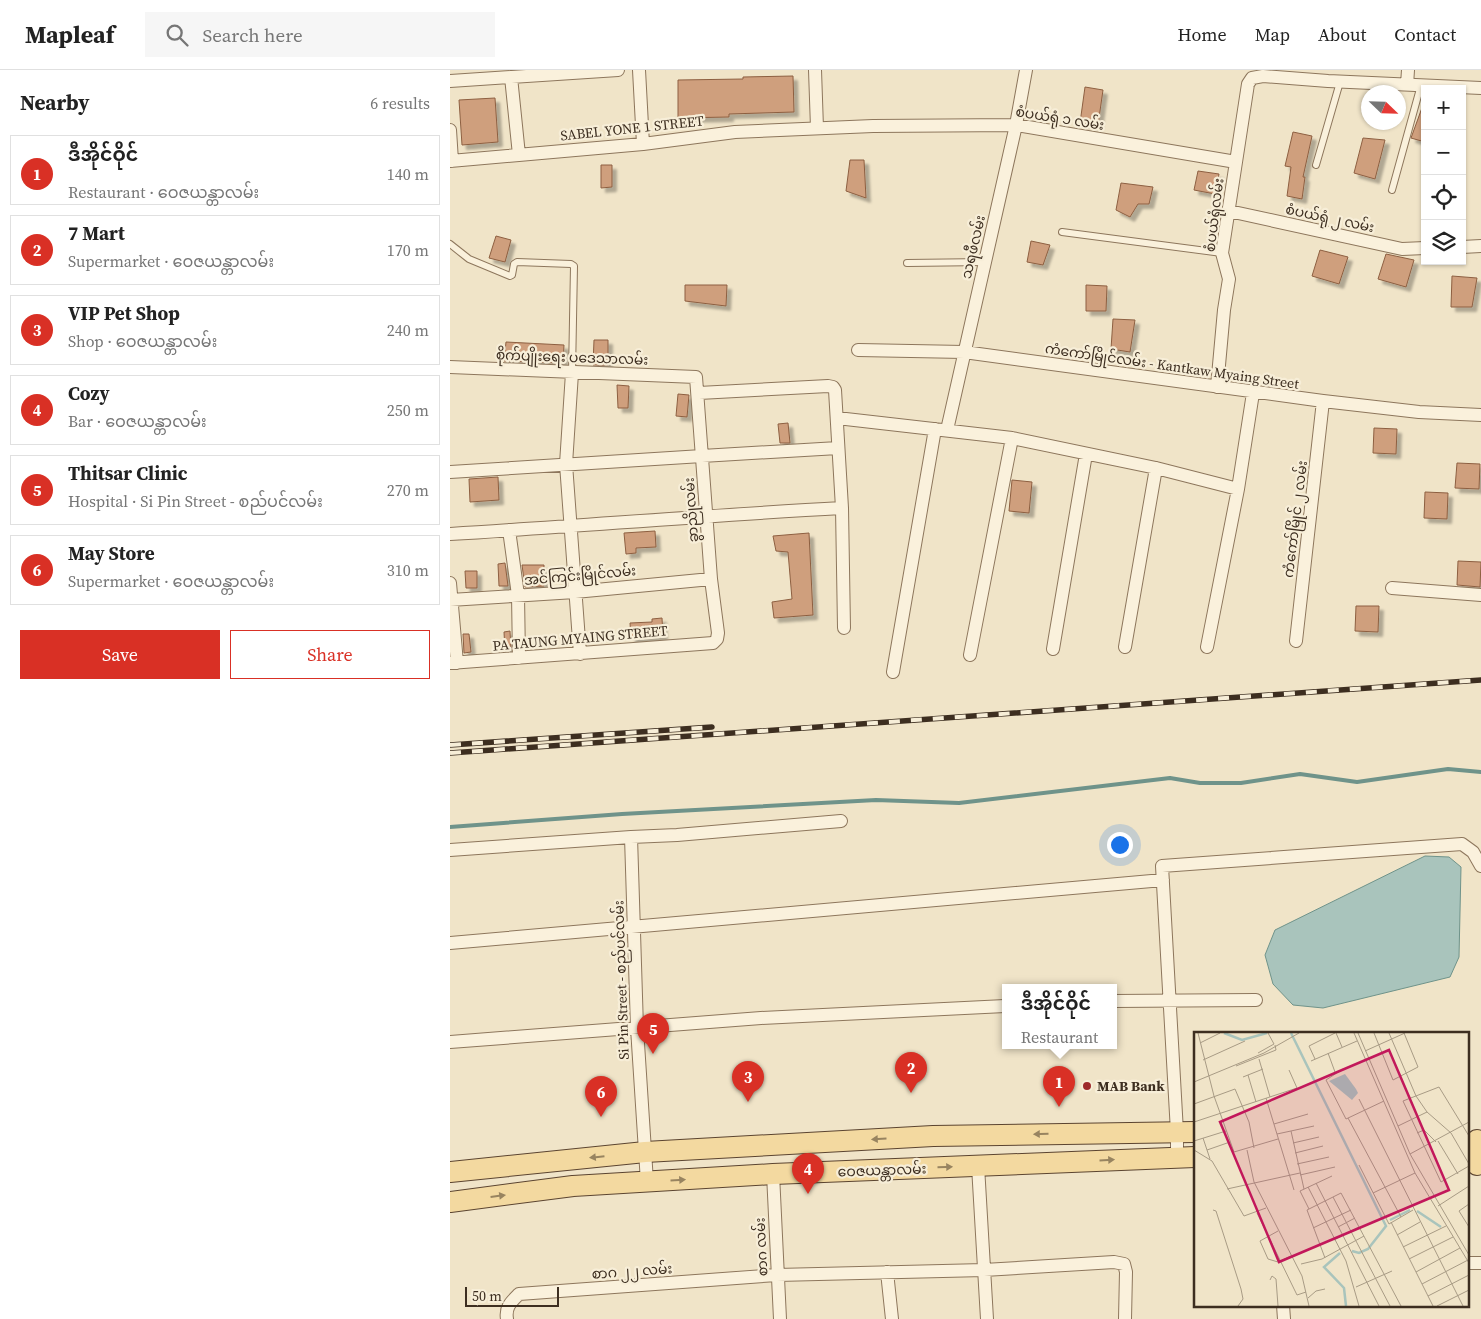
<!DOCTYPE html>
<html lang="en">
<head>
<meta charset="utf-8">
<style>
  :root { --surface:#fff; --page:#f6f6f6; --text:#222; --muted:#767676; --line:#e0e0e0; --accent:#d93025 }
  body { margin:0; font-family:"Source Serif 4","Noto Sans Myanmar",serif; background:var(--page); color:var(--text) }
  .controls { position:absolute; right:15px; top:15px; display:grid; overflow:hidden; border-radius:0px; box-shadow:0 1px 4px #0004 }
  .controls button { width:45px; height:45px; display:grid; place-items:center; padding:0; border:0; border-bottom:1px solid var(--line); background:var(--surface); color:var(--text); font:25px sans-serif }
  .compass { position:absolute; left:911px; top:15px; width:45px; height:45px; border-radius:50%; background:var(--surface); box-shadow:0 1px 4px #0004; rotate:113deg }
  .scale { position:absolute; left:15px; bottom:12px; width:94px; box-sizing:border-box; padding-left:5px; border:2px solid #3d2e20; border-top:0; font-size:14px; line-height:18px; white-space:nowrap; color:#3d2e20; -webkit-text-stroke:4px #f7eed8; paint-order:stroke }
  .you { position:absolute; left:669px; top:774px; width:18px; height:18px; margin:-12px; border:4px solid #fff; border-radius:50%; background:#1a73e8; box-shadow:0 0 0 8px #1a73e833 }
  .badge { display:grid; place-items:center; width:32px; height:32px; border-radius:50%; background:var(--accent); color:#fff; font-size:16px; font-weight:700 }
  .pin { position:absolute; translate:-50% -41px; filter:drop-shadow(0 1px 2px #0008) }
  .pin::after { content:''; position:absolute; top:26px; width:18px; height:15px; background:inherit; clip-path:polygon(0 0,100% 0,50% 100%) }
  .popup { position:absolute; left:552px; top:914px; width:115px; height:65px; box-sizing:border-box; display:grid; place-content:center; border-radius:0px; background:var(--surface); filter:drop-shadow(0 1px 4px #0005); font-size:16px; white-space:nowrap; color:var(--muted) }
  .popup b { font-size:19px; color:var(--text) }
  .popup::after { content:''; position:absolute; left:50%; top:100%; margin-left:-10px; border:10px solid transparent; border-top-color:var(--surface) }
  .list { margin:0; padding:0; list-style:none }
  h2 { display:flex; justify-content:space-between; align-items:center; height:65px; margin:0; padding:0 20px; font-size:21px }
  h2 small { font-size:16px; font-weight:400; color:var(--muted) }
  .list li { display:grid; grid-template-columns:32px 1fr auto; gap:15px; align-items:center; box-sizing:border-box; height:70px; margin:0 10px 10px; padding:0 10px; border:1px solid var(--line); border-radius:0px }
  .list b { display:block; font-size:19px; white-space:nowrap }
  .list p { margin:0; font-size:16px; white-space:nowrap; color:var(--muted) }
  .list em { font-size:16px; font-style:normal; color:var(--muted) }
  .actions { display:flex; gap:10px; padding:15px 20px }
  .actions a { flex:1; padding:11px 0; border:1px solid var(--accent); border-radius:0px; text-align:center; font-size:18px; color:var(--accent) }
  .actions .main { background:var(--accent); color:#fff }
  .icon { flex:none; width:28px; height:28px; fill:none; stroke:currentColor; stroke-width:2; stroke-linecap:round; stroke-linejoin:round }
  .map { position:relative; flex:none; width:1031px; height:1249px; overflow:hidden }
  header { display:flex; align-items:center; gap:30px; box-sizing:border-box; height:70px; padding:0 25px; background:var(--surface); border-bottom:1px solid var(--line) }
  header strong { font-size:24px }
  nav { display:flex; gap:28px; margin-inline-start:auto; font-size:18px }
  .search { width:350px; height:45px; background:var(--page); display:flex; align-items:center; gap:12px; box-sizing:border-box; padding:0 18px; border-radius:0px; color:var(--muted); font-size:19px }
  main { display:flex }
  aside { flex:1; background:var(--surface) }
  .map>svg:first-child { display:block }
  .water { fill:#a9c4bc; stroke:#6f938a }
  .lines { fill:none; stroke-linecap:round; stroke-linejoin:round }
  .stream { stroke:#6f938a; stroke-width:4 }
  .building { fill:#cf9f7d; stroke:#8d5f41; filter:url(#shadow) }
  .service-casing { stroke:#8d765c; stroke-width:8 }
  .minor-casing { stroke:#8d765c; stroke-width:14 }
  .primary-casing { stroke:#5b4430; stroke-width:22 }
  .service { stroke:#faf1dc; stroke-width:6 }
  .minor { stroke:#faf1dc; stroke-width:12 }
  .primary { stroke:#f3d9a0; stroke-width:20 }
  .rail-casing { stroke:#3d2e20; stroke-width:5.5 }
  .rail { stroke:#f7eed8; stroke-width:4; stroke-dasharray:11; stroke-linecap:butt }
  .oneway { fill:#988460 }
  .poi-dot { fill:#9e2a2b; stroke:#f7eed8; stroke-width:2 }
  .labels { text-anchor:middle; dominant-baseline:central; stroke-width:4.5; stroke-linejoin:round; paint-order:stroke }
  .street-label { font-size:14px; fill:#3d2e20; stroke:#f7eed8 }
  .poi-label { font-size:14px; font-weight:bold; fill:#3d2e20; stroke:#f7eed8; text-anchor:start }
  .inset-river { fill:none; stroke:#a9c4bc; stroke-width:2.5 }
  .inset-road { fill:none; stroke:#a89b85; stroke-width:1 }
  .view { fill:#c2185b; fill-opacity:0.15; stroke:#c2185b; stroke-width:2.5 }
  .inset-edge { fill:none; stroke:#3d2e20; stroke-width:2.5 }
</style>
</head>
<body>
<header>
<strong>Mapleaf</strong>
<div class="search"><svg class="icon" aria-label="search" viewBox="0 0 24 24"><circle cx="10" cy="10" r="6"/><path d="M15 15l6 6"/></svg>Search here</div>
<nav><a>Home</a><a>Map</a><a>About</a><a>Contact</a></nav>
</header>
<main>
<aside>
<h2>Nearby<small>6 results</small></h2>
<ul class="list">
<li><span class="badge">1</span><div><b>ဒီအိုင်ဝိုင်</b><p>Restaurant · ဝေဇယန္တာလမ်း</p></div><em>140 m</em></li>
<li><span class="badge">2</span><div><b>7 Mart</b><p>Supermarket · ဝေဇယန္တာလမ်း</p></div><em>170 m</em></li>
<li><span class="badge">3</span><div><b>VIP Pet Shop</b><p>Shop · ဝေဇယန္တာလမ်း</p></div><em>240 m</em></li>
<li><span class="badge">4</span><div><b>Cozy</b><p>Bar · ဝေဇယန္တာလမ်း</p></div><em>250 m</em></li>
<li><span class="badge">5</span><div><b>Thitsar Clinic</b><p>Hospital · Si Pin Street - စည်ပင်လမ်း</p></div><em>270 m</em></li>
<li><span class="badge">6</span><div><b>May Store</b><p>Supermarket · ဝေဇယန္တာလမ်း</p></div><em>310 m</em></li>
</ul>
<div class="actions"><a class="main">Save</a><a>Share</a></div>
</aside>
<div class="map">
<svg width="1031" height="1249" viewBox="0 0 1031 1249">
  <defs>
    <filter id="shadow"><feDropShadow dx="4.5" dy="4.5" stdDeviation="1" flood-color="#0004"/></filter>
  </defs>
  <rect width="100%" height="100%" fill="#f0e4c8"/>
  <path class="water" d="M975,786L999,787L1011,797L1009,887L1000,907L873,938L843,935L823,914L815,885L825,860Z"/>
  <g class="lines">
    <path class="stream" d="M0,757L172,744L426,730L509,733L720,708L750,713H791L850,704L907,712L998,699L1031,702"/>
  </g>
  <path class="building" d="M343,6L344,42L279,44V47L228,48V10L293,9V7Z
    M635,17L653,20L648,55L630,53Z
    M45,28L48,72L12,75L9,30Z
    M973,35H975V72L961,68Z
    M843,62L862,66L853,107H855L852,129L837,126L841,97L835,96Z
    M913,68L935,70L925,109L904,103Z
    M400,90H414L416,128L396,121Z
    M151,95H162V117L151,118Z
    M748,101L769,104L765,124L744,120Z
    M671,113L703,117L699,134H688L680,147L666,140Z
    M46,166L61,170L55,192L39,188Z
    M581,171L600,175L593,195L577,192Z
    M870,180L898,187L889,214L862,206Z
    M936,184L964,190L956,217L928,209Z
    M1002,206L1027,208L1022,237H1001Z
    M235,215H277L276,236L235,231Z
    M636,215L657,216L656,241H636Z
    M663,249L685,250L680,282L661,279Z
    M144,270H158V295H143Z
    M56,272L114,275L113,293L54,291Z
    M167,315L179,316L178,338H168Z
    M228,324L239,325L237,347L226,346Z
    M338,353L340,373H330L328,354Z
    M924,358L947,359L946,384L923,383Z
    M1007,393L1030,394L1029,419L1005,418Z
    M48,407L49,430L20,432L19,409Z
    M562,410L582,412L579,443L559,441Z
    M975,422L998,423L997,449L974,448Z
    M205,461L206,477L186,478V483L176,484L174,463Z
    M359,463L363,545L324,548L322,532L342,529L338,482L326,481L323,466Z
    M1008,491L1031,492L1030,517L1007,515Z
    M55,493L58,516H49L48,494Z
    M72,495H94V516L75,517Z
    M15,501H27V518H16Z
    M906,536H929L928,562L905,561Z
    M212,548L213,566L181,569L180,553L202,552V549Z
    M60,561L61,580L55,581L54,562Z
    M13,564H19L21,582L14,583Z"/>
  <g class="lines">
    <defs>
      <path id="service" d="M866,95L890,12
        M942,120L971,15
        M612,162L772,183
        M0,174L19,189L60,206L62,205L64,194L67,192L121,194L124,196L122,303
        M457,193L536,192"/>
      <path id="minor" d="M189,0L193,74
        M365,0L367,58
        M61,7L69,85
        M0,11L168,0
        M957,15L958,0
        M0,60L2,91
        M0,91L193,74L285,62L423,56L566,55L786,92
        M779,141L952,179L975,178
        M1012,177L1031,176
        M408,280L514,282L873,331L969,342L1031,345
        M0,297L246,307L261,509L268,563L267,569L263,573L0,593
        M122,303L116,394L130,584
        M767,317L774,240L779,209L772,183L798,14L802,8L813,6L878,11L1031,18
        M249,323L378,316L383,317L385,320L392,438L394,558
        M387,348L562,368L706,398L788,419
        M497,360L566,55L576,0
        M0,402L252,386L388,378
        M59,460L68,525L69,588
        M0,464C131,456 261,445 392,438
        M0,513L7,593
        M942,518L1031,525
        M0,530L125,522L261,509
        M846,571L873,331
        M675,577L706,398
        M757,577L788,419L803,323
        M603,579L636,384
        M520,585L562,368
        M443,602L485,359
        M181,767L187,958L197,1112
        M0,780L181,767L227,765L391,751
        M0,873L713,810
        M663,931L806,930
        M0,972L311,948L555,936
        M727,1087V1062L712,796L1012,774L1023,782L1031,796
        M528,1096L537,1249
        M323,1104L330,1249
        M1017,1193H1031
        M437,1202L442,1249
        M833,1235L834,1249
        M57,1249C55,1237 61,1232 69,1224L327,1205L534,1200L664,1192L674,1194L676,1202L675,1249"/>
      <path id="primary" d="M1027,1095V1070
        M0,1102L195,1082L483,1066L745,1062
        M0,1132L123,1116L323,1104L745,1087"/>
    </defs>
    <use href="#service" class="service-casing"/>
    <use href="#minor" class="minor-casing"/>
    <use href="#primary" class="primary-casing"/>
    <use href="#service" class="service"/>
    <use href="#minor" class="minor"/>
    <use href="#primary" class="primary"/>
    <defs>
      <path id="rail" d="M0,675L262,657
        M0,683L1031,610"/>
    </defs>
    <use href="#rail" class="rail-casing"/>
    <use href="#rail" class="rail"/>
  </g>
  <defs><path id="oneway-solid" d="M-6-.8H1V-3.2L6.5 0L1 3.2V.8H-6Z" transform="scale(1.25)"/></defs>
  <g class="oneway">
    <use href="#oneway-solid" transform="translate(591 1064) rotate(179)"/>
    <use href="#oneway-solid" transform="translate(429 1069) rotate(177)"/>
    <use href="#oneway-solid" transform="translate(147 1087) rotate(174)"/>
    <use href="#oneway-solid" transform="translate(657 1090) rotate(-3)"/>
    <use href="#oneway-solid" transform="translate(495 1097) rotate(-2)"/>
    <use href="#oneway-solid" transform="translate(228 1110) rotate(-4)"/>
    <use href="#oneway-solid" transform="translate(48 1126) rotate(-7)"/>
  </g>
  <circle class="poi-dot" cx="637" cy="1016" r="5"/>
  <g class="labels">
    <g class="street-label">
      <text transform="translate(610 48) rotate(9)">စံပယ်ရုံ ၁ လမ်း</text>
      <text transform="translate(182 58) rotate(-6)">SABEL YONE 1 STREET</text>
      <text transform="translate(764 145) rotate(-83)">စံပယ်ရုံလမ်း</text>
      <text transform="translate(880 148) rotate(12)">စံပယ်ရုံ ၂ လမ်း</text>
      <text transform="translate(523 177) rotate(-77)">သရဖီလမ်း</text>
      <text transform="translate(122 287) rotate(2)">စိုက်ပျိုးရေး ပဒေသာလမ်း</text>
      <text transform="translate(722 296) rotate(8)">ကံကော်မြိုင်လမ်း - Kantkaw Myaing Street</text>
      <text transform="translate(241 440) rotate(-94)">ခွာညိုလမ်း</text>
      <text transform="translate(845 449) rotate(-83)">ကံကော်မြိုင် ၂ လမ်း</text>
      <text transform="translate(130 505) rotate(-5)">အင်ကြင်းမြိုင်လမ်း</text>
      <text transform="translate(130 568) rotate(-5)">PA TAUNG MYAING STREET</text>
      <text transform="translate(171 910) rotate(-92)">Si Pin Street - စည်ပင်လမ်း</text>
      <text transform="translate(432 1100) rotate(-2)">ဝေဇယန္တာလမ်း</text>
      <text transform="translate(311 1177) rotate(-93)">စာဂ လမ်း</text>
      <text transform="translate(182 1201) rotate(-4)">စာဂ ၂၂ လမ်း</text>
    </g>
    <g class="poi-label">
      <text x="647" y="1016">MAB Bank</text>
    </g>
  </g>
  <g transform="translate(744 962)">
    <rect width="275" height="275" fill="#f0e4c8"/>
    <path d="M151,42L162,57L164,61L158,68L135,49Z" fill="#a9c4bc"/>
    <path class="inset-river" d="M30,1L48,8L73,1M97,1L192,194L174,217L165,221L158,219M223,179L247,195M196,188L216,178M146,221L130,235L150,256L152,274"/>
    <path class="inset-road" d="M4,1L20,64L40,120L84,107M142,1L148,15M160,1L221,141L275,231M164,1L216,122L275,223M180,1L199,48L224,35L210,1M195,1L222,64L233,80L257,101L275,132M6,11L26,1M171,19L211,1M64,21L80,12L74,1M134,21L141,40M65,27L76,65M121,27L115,14L141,1M9,28L51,9M117,29L163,9M42,34L82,18L81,13M149,37L132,48L152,87L190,69M54,43L62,70M49,45L69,37M0,50L70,21L105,1M72,66L100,158M165,67L269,274M0,72L41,57L55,90L60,116M154,86L207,185M0,90L103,56L95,38M80,92L114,82M204,94L233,80M97,99L110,157M223,101L230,98L242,110M83,102L120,94M275,104L245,55L209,69L247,150L275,134M9,106L16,127M0,109L32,99M244,109L264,142M99,111L125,105M0,118L18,129L50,184L72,176M13,118L36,110M53,118L60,150L108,244L115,274M101,121L129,114M216,122L275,90M103,132L135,125M165,133L195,192L219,178M106,143L141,135M122,151L185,274M114,155L152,229L165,274M33,157L106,141M179,161L221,141M139,165L196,274M275,172L265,179L275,195M244,174L275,154M115,177L106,159L138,144M19,178L22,179L47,257L49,267L44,274M63,181L103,263L112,260M197,190L239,274M144,195L161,186M119,196L157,178M84,199L66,209L74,227L84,230L97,224M203,203L226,190M140,208L165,195M209,215L252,194M131,226L113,178L147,161L207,274M215,227L259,205M107,232L128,227L170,204M222,240L266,216M76,248L78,244L82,247L84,274M228,252L274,228M162,255L198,239M234,264L275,243M114,266L122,259L131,257M243,274L275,258"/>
    <path class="view" d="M195,18L255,158L85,230L26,90Z"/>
    <rect width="275" height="275" class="inset-edge"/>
  </g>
</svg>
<div class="controls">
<button>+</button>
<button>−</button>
<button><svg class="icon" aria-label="locate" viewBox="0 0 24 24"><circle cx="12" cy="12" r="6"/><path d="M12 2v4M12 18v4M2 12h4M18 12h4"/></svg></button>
<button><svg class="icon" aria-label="layers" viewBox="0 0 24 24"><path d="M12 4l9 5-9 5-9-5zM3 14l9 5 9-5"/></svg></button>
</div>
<svg class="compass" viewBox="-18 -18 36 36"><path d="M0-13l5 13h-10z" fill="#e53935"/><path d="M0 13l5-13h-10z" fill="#767676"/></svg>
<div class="scale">50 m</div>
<div class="you"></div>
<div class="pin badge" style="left:609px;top:1037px">1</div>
<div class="popup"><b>ဒီအိုင်ဝိုင်</b>Restaurant</div>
<div class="pin badge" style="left:461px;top:1023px">2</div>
<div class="pin badge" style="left:298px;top:1032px">3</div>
<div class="pin badge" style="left:358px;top:1124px">4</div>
<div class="pin badge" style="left:203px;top:984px">5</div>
<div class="pin badge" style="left:151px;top:1047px">6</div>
</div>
</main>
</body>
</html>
